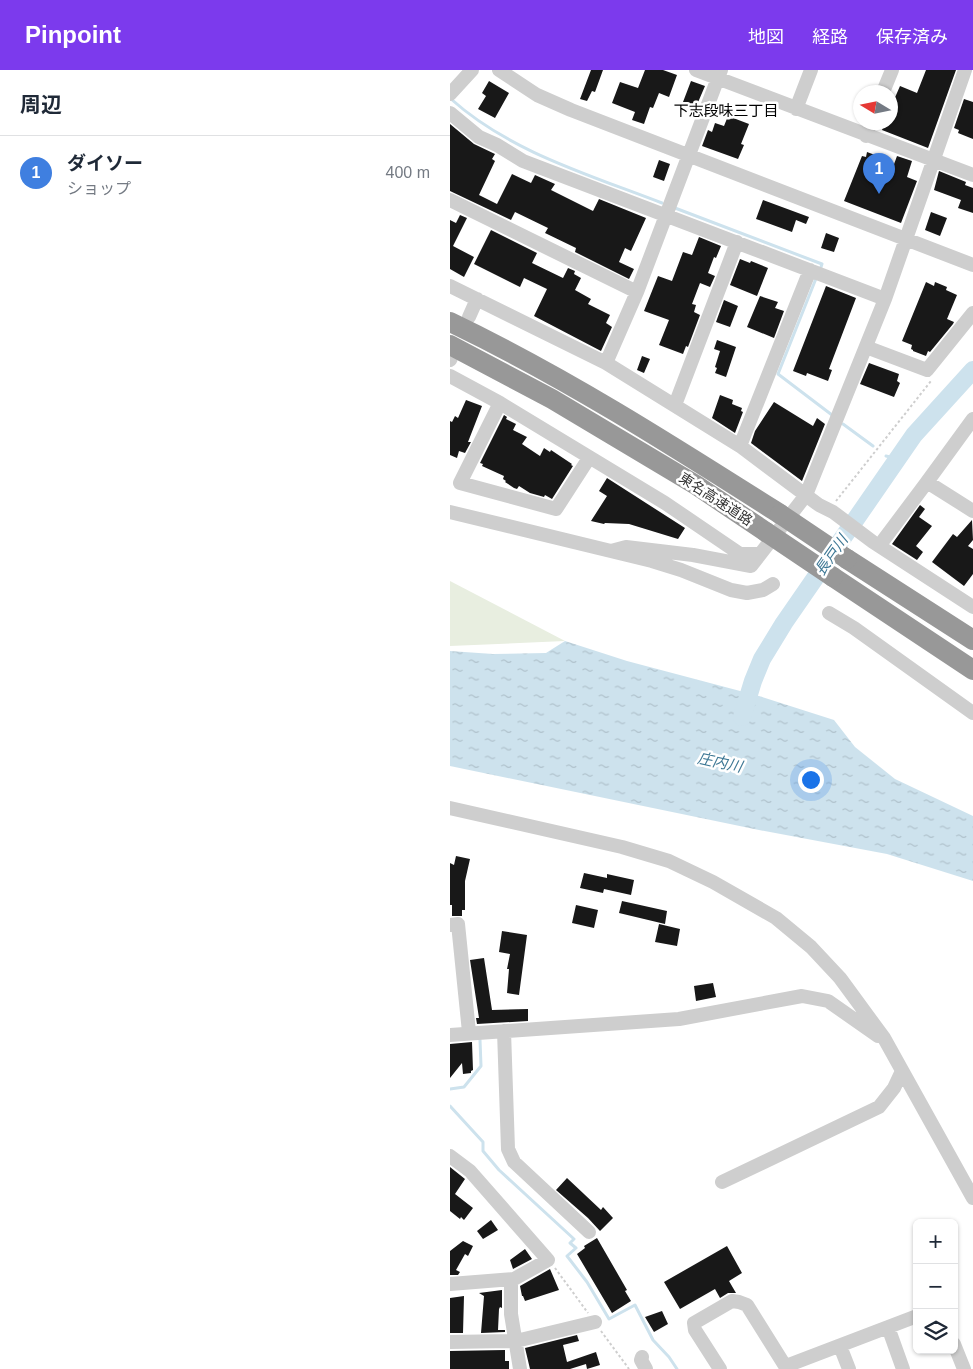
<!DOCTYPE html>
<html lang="ja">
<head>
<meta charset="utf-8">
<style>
  :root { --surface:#fff; --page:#f2f2f3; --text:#1f2937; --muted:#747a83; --line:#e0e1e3; --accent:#7c3aed }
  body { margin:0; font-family:Helvetica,"Noto Sans JP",sans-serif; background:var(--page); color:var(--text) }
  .controls { position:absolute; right:15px; bottom:15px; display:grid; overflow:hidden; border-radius:8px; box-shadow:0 1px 4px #0004 }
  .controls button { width:45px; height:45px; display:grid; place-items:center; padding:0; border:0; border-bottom:1px solid var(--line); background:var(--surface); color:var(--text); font:25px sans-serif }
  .compass { position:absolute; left:403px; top:15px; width:45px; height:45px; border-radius:50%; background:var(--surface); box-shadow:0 1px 4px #0004; rotate:280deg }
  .you { position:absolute; left:360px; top:709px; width:18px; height:18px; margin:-12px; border:4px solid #fff; border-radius:50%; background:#1a73e8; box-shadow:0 0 0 8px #1a73e833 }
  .badge { display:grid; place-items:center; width:32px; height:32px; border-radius:50%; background:var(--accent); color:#fff; font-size:16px; font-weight:700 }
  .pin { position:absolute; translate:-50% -41px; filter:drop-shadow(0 1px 2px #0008) }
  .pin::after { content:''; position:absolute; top:26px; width:18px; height:15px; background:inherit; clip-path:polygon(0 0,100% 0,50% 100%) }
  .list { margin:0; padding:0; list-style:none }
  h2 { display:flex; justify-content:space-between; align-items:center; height:65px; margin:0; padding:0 20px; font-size:21px }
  h2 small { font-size:16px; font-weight:400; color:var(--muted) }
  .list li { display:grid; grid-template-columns:32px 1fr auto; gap:15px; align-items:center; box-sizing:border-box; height:75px; padding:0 20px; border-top:1px solid var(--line) }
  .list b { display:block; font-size:19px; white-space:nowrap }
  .list p { margin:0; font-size:16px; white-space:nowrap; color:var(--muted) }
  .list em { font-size:16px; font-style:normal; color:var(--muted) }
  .icon { flex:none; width:28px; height:28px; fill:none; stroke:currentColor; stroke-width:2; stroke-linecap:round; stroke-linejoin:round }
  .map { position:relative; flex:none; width:523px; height:1299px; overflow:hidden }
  header { display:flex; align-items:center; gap:30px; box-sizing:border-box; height:70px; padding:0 25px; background:var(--accent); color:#fff }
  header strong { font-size:24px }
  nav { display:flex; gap:28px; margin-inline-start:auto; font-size:18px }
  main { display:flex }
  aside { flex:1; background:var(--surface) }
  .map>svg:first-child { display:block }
  .green { fill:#e8eee0 }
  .water { fill:url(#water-ripples) }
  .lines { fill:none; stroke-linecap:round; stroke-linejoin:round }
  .stream { stroke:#cde2ed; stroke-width:3 }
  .river { stroke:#cde2ed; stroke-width:18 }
  .building { fill:#181818 }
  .path { stroke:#cecece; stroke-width:2; stroke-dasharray:2.5 2.5; stroke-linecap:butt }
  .minor { stroke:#cecece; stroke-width:14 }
  .highway { stroke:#989898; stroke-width:20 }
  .highway-bridge { stroke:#989898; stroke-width:20 }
  .labels { text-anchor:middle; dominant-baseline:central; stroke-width:5; stroke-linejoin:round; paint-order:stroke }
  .street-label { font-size:14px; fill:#313131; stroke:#fff }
  .neighbourhood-label { font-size:15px; fill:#000; stroke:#fff }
  .water-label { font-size:15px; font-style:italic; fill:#3e7895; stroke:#fff }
</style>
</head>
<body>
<header>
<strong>Pinpoint</strong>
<nav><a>地図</a><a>経路</a><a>保存済み</a></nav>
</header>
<main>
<aside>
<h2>周辺<small></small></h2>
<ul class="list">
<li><span class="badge" style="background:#3f7fe0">1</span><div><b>ダイソー</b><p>ショップ</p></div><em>400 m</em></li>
</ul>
</aside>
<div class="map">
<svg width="523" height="1299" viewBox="0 0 523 1299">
  <defs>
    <pattern id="water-ripples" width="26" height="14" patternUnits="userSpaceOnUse" patternTransform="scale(1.25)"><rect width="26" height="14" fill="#cde2ed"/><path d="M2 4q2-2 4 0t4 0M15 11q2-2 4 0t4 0" fill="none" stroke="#b0c2cc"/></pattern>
  </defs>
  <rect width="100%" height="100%" fill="#fff"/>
  <path class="green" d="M0,511L115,571L0,576Z"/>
  <path class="water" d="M115,571L177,591L309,626L384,650L405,677L445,709L523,746V811L437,784L309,760L0,696V581L43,584L96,583Z"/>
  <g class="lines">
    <path class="stream" d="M1,29C60,82 140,105 212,133
      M225,138L372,194L370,200
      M367,206L328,304L382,345
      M393,354L423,376
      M436,386L448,389
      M0,1019L14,1017L31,996L30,970
      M0,1036L33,1072V1081L49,1100L124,1169L120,1173L126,1178L117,1186L137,1212L159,1249L185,1235L203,1270L219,1287L227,1299"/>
    <path class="river" d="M292,647L303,611L312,589L334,553L464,365L523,300"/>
  </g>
  <path class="building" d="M141,0H153L145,22L142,21L137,31L130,29Z
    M195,0H213L227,5L219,27L209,23L203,38L200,37L194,54L182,50L185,42L162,33L170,12L188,18Z
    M476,0H506L478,78L432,60L435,52H440V39L450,16L467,23Z
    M39,11L59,23L45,48L28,39L36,26L32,23Z
    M241,11L255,16L246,37L233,32Z
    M514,29L523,32V69L508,63L509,60L504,58Z
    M278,46L299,54L291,74L294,75L288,89L252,76L258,60L262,62L265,53L274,56Z
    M0,54L24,74L45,84L42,89L45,91L29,125L47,134L62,104L81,113L85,105L105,114L101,120L143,141L149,129L196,148L181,181L175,178L169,192L184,199L179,209L125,182L126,178L95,163L98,158L65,142L61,150L0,121Z
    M417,82L425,85L424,90L443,97L447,86L462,91L457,107L467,111L451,153L394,131L412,86L416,87Z
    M209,90L220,94L214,111L203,107Z
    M489,101L516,112L515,115L523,118V143L508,138L511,130L484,120Z
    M313,130L359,147L356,154L346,150L342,162L309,150L306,149Z
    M481,142L497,148L490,166L475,160Z
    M10,145L17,148L3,176L24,187L14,207L0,199V150L6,153Z
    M41,160L87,183L82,193L113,208L118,198L125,201L124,204L131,208L125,220L141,229L138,234L160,245L156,253L162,257L151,281L84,246L97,219L74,208L70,217L24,194Z
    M376,163L389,168L384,182L371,178Z
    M249,167L271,176L266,188L264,187L258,203L265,206L260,217L250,213L242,234L246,235L244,242L250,245L238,277L236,276L233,284L209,275L219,250L194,241L208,206L222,211L233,182L242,185Z
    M290,189L300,193L301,191L318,198L307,226L280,215Z
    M476,212L484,216L485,212L497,217L496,220L507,225L497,249L504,252L503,254L480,282L478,281L476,286L463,281V280L461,279L462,275L452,271Z
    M376,216L406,228L379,299L382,300L378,311L357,303L356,306L343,301Z
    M310,226L328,232L325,238L334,241L324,268L297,257Z
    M274,230L288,236L280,257L266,252Z
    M267,270L286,277L276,307L265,303L267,298L265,297L270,281L264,279Z
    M192,286L200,289L194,303L187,300Z
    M419,293L449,304L447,311L450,313L444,327L410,314Z
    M270,325L283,330L282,334L292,338L291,341L293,342L285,363L262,348Z
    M16,330L32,336L18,372H21L15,383L9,381L7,388L0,385V351L2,352L5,346L8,348Z
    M324,332L363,356L367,348L375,354L352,411L301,373L305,361Z
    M54,345L57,347L56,349L66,354L63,360L77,367L72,374L90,386L94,378L100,382L101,380L122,394L121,395L123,396L102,429L95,425L94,427L80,423L69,416L67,419L64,418L55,412L56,411L53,409L54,406L32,396L33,394L30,393Z
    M157,408L235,458L228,469L179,454L155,453L154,454L141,451L157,426L149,421Z
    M470,435L475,439L469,447L482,456L466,476L473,482L467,490L442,474Z
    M522,450L523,470L518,476L523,479V504L514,516L482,492L503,464L507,467Z
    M6,786L20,789L15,811V840H12V846H2V835H0V793L4,795Z
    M134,803L157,808V804L184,810L181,825L154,819L153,823L130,818Z
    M172,831L217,841L215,854L169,843Z
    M126,835L148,840L144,858L122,853Z
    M209,854L230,859L227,876L205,872Z
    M52,861L77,865L69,925L57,923L59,899H57L60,884L49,882Z
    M34,888L42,940L78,939V951L27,954L26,948H29L20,890Z
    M263,913L266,927L246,931L244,916Z
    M22,972L23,1000L21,1001V1003L13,1004L12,993L0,1008V974Z
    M0,1097L15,1109L5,1124L23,1138L14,1150L11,1147L10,1149L0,1141Z
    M117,1108L151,1140L153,1137L163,1148L150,1161L138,1148L106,1120Z
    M41,1150L48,1160L33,1169L27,1161Z
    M147,1168L177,1220L175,1221L181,1231L162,1243L127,1184L135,1178L134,1176Z
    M13,1171L23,1176L18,1186L15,1184L6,1200L10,1202L8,1205H0V1181Z
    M277,1176L292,1203L279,1211L286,1223H278L270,1228L265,1219L230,1239L214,1212Z
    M75,1179L82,1189L63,1199L60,1190Z
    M100,1199L109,1220L75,1231L73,1226H72L70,1216Z
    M52,1220V1238L50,1237L49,1239L48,1260H55V1262L31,1263L34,1226L29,1223Z
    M14,1226L13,1263H0V1228Z
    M212,1241L218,1254L204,1262L195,1247Z
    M127,1265L129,1271L113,1275L117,1292L146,1282L150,1295L137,1299L136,1294L120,1299H80L75,1278Z
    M55,1280V1291H59V1299H0V1281Z"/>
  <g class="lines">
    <path class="path" d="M386,431L481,311
      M105,1198L138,1243
      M151,1261L179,1299"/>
    <path class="minor" d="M49,0L87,25L121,40L523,195
      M246,0L523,105
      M433,22L442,0
      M0,24L22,0
      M346,39L361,0
      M0,43L29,67L47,75L73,91L435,229
      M416,66L421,52
      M0,130L187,222
      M0,216L156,293L290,376L369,435L383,442L423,472L523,537
      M19,247L27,229
      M416,277L477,300L523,243
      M0,290L1,288
      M156,293L187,222L271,0
      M0,306L50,333L215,433L290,484H310
      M50,333L10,413L106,439L139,388
      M225,335L287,172
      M290,376L360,200
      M477,412L523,349
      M0,442L202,491L231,500L281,520L297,523L313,520L323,514
      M429,476L477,412L523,441
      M161,481L176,477L243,485L301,496L356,425L435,229L515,0
      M379,543L404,558L523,643
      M0,738L172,777L219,791L263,812L326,848L361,877L390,908L434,968L523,1128
      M0,855L8,854L19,962
      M54,961L58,1079L64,1092L139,1162
      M0,965L229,949L352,926L378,931L428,966
      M0,1086L20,1101L98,1190L64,1209L0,1214
      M272,1112L429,1037L444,1018L452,1001
      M61,1210V1244L70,1299
      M438,1257L453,1299
      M0,1272L66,1271L145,1252
      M504,1274L514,1299
      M390,1276L399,1299
      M192,1287L191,1290L196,1299
      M336,1296L467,1246
      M270,1299L245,1260L244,1253L282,1231L289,1232L297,1235L337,1299"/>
    <path class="highway" d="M0,252C115,307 223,376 330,444
      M0,275L102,329L246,415L316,462
      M397,489L523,570
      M383,507L523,600"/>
    <path class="highway-bridge" d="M330,444L397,489
      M316,462L383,507"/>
  </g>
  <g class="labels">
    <g class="street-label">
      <text transform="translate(266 429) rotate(33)">東名高速道路</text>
    </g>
    <g class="neighbourhood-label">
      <text x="276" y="40">下志段味三丁目</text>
    </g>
    <g class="water-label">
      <text transform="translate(381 485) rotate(-55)">長戸川</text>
      <text transform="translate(270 692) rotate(12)">庄内川</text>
    </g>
  </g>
</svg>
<div class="controls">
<button>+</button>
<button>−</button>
<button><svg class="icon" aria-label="layers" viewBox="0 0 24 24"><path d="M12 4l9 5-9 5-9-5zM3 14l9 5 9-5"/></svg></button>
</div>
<svg class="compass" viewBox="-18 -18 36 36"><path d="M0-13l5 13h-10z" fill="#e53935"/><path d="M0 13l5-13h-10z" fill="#747a83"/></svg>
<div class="you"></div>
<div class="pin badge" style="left:429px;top:124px;background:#3f7fe0">1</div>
</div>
</main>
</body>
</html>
